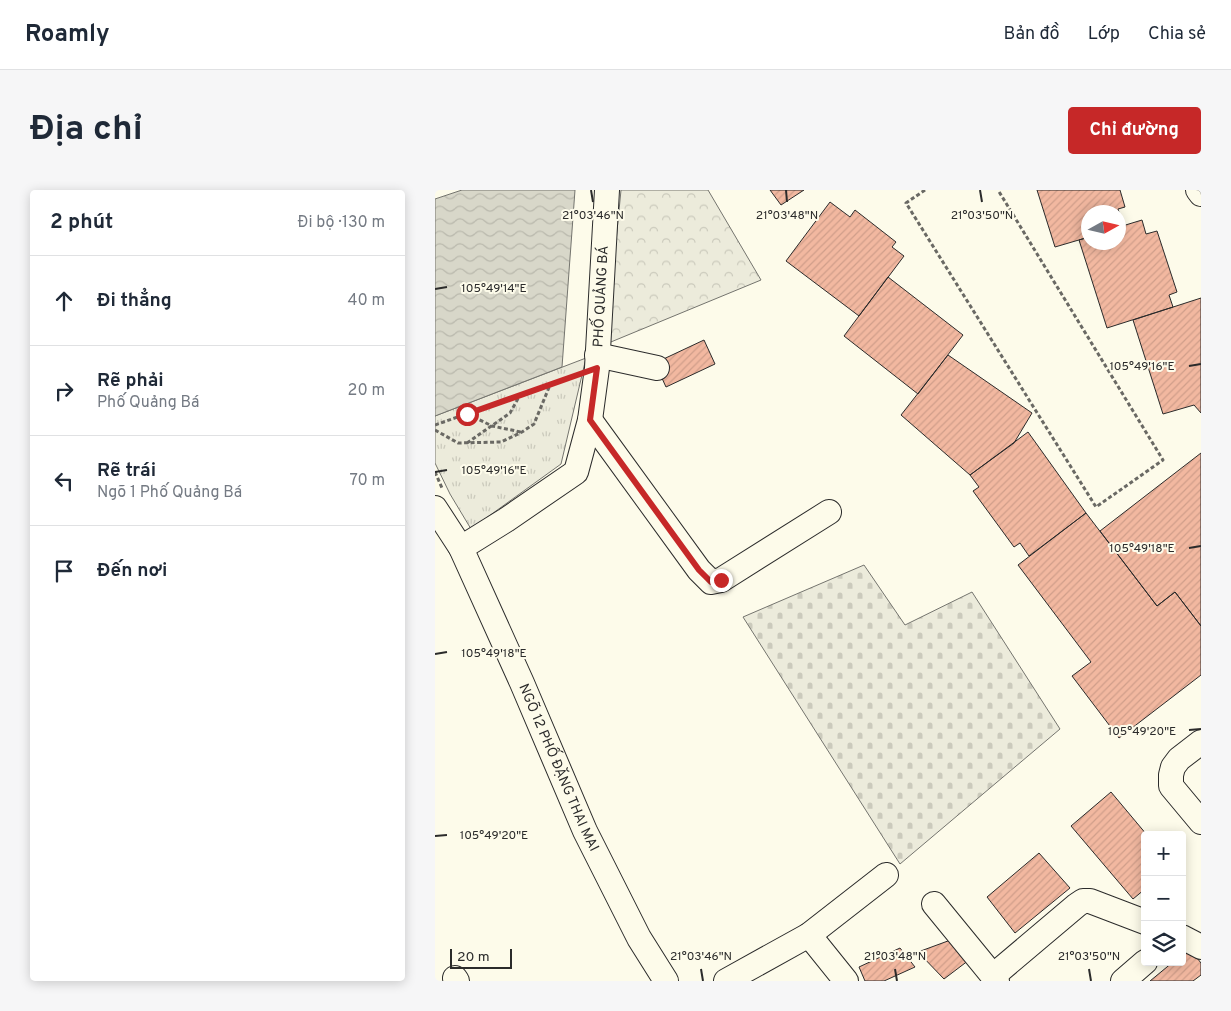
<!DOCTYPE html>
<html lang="vi">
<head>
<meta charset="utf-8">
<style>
  :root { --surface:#fff; --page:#f6f6f7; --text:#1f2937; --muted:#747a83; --line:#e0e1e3; --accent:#c62828 }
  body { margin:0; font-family:Overpass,sans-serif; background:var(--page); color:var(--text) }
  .controls { position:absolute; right:15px; bottom:15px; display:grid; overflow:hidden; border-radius:5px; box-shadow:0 2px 12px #0003 }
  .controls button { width:45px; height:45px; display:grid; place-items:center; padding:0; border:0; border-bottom:1px solid var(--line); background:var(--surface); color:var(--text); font:25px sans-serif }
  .compass { position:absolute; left:646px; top:15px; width:45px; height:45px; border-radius:50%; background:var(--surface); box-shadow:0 2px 12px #0003; rotate:82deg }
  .scale { position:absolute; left:15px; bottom:12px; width:62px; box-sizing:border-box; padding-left:5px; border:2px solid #2b2b2b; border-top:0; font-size:14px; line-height:18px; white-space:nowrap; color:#2b2b2b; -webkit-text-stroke:4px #fdfbea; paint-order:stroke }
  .stop { position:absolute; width:15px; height:15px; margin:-11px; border:4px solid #c62828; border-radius:50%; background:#fff }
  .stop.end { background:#c62828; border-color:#fff; box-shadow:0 1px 5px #0008 }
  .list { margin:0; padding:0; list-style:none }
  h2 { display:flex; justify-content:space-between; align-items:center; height:65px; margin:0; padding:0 20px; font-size:21px }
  h2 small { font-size:16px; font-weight:400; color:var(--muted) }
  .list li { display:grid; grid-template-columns:32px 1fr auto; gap:15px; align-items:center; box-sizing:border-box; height:90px; padding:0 20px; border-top:1px solid var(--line) }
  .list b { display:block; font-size:19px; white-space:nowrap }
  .list p { margin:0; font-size:16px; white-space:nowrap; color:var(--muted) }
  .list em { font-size:16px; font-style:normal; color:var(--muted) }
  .icon { flex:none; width:28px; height:28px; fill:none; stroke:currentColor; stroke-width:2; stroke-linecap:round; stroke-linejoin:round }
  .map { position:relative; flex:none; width:766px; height:791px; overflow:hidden; border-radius:5px }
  header { display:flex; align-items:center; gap:30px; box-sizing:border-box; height:70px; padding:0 25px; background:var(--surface); border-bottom:1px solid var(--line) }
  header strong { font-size:24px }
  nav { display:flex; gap:28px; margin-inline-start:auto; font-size:18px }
  .intro { display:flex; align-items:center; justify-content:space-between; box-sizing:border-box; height:120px; padding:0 30px }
  h1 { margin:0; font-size:35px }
  .button { padding:12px 22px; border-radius:5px; background:var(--accent); color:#fff; font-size:18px; font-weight:700 }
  main { display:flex; gap:30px; padding:0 30px }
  aside { flex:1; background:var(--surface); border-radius:5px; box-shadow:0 2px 12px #0003 }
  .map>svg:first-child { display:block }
  .forest { fill:url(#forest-crowns); stroke:#74746e }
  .cemetery { fill:url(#cemetery-stones); stroke:#74746e }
  .park { fill:url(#park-tufts); stroke:#74746e }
  .water { fill:url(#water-waves); stroke:#74746e }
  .building { fill:url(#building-hatch); stroke:#2b2b2b }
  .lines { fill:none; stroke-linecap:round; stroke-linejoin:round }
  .minor-casing { stroke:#2b2b2b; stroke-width:26 }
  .path { stroke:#6a6964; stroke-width:3; stroke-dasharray:4 2.5; stroke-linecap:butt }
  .minor { stroke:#fdfbea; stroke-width:24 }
  .route { stroke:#c62828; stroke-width:6 }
  .ticks { fill:none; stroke:#2b2b2b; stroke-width:2 }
  .labels { text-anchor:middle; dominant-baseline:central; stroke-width:4; stroke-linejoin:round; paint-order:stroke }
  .street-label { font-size:14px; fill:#2b2b2b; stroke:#fdfbea }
  .ticks-label { font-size:12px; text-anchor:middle; fill:#2b2b2b; stroke:#fdfbea; stroke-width:4; stroke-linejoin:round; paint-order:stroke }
</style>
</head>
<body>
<header>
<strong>Roamly</strong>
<nav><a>Bản đồ</a><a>Lớp</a><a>Chia sẻ</a></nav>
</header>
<div class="intro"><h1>Địa chỉ</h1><a class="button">Chỉ đường</a></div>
<main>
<aside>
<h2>2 phút<small>Đi bộ · 130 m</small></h2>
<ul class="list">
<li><svg class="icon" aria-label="ahead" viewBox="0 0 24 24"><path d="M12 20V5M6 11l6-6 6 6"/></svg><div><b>Đi thẳng</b></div><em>40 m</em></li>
<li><svg class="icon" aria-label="right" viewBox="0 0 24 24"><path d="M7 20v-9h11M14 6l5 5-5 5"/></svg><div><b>Rẽ phải</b><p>Phố Quảng Bá</p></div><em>20 m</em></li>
<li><svg class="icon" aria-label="left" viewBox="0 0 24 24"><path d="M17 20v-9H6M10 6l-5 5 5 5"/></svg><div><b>Rẽ trái</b><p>Ngõ 1 Phố Quảng Bá</p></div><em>70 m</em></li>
<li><svg class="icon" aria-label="arrive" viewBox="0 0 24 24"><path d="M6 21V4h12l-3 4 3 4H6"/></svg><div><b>Đến nơi</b></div></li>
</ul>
</aside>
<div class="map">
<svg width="766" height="791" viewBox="0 0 766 791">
  <defs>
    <pattern id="forest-crowns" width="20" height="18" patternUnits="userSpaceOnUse" patternTransform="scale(1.25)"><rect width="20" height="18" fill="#ecebdb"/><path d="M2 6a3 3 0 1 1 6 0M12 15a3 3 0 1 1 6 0" fill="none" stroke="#cbcabc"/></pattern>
    <pattern id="cemetery-stones" width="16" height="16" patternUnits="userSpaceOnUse" patternTransform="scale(1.25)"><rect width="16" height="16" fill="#ecebdb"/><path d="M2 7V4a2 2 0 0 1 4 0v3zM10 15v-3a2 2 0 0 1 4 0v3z" fill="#cbcabc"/></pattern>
    <pattern id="park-tufts" width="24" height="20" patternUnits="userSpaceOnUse" patternTransform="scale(1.25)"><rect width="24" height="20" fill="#ecebdb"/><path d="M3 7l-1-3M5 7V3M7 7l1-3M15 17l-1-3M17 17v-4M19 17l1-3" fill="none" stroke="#cbcabc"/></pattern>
    <pattern id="water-waves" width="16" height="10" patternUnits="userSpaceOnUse" patternTransform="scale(1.25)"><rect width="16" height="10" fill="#d8d7c9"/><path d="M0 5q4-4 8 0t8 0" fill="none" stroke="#bab9ad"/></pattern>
    <pattern id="building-hatch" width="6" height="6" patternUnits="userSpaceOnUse" patternTransform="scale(1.25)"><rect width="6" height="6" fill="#f2b8a0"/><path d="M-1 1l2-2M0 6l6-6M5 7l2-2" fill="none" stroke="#d09e8a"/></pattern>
  </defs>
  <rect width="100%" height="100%" fill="#fdfbea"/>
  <path class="forest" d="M186,0H273L326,90L171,154Z"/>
  <path class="cemetery" d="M429,375L470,435L537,402L625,539L465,674L308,427Z"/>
  <path class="park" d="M151,168L126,274L36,339L15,304L0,273V226Z"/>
  <path class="water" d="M27,0H140L127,177L0,226V9Z"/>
  <path class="building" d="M335,0H369L346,15Z
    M602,0H685L690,17L683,19L688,36L684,37V22H654V47L620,57Z
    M395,12L415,27L420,20L461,52L457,57L469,66L424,126L351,71Z
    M707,30L711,44L722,41L742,102L734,105L738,117L672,138L644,50L654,47V52H684V37Z
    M453,87L528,145L483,204L409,146Z
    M766,108V223L759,215L728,224L698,130Z
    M269,150L280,174L231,197L220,173Z
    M513,165L597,223L579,253L535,285L466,225Z
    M593,242L651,323L594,366L585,353L579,357L538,301L544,297L535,285Z
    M766,263V436L740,402L722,416L665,341Z
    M651,323L722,416L740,402L766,436V485L684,548L637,486L656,472L583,375Z
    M676,602L712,645H710V699L698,709L636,636Z
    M604,663L635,698L580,743L552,707Z
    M521,748L538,767L509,789L483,762Z
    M465,758L480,777L449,791H430L424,777Z
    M755,759L766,773V785L758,791H715L738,772H747V765Z"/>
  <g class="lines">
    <defs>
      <g id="minor">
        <path d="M763,0L766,4"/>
        <path d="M162,165L222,178"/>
        <path d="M155,230L264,380L276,392L286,390L394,322"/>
        <path id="s1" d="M0,318L26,358L87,493L150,641L204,748L231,791"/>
        <path id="s2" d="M26,358L71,330L141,282L155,230L162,178L172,0"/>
        <path d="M766,552L744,569L738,577L736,585V596L766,632"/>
        <path d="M499,714L562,791"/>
        <path d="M374,745L411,791"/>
        <path d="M747,747L766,757"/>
        <path d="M558,786L642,715L648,711H655L710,732"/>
        <path d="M20,788L22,791"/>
        <path d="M291,791L374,745L451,685"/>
        <path d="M688,791L710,772"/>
      </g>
    </defs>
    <use href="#minor" class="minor-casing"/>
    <path class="path" d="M490,0L471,13L661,317L728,270L563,0
      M33,224L57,236L86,242
      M0,235L138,186
      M0,240L23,253L66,252L87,242L99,234L115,195
      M32,253L75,223L85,205
      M0,282L7,298"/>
    <use href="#minor" class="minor"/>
  </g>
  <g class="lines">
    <path class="route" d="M32,224L162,178L155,230L264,380L276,392L286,390"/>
  </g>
  <path class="ticks" d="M156,0L158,12M351,0L352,12M545,0L547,12M0,99L12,97M754,176L766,174M0,282L12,280M754,358L766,356M0,464L12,462M754,540L766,539M0,646L12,645M266,779L268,791M460,779L462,791M654,779L656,791"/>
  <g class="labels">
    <g class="street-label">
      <text stroke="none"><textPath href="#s2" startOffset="316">PHỐ QUẢNG BÁ</textPath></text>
      <text stroke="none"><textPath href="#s1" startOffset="288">NGÕ 12 PHỐ ĐẶNG THAI MAI</textPath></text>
    </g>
  </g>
  <g class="ticks-label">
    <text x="158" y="29">21°03'46"N</text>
    <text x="352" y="29">21°03'48"N</text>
    <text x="547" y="29">21°03'50"N</text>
    <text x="59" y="102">105°49'14"E</text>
    <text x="707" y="180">105°49'16"E</text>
    <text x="59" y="284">105°49'16"E</text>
    <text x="707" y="362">105°49'18"E</text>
    <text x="59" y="467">105°49'18"E</text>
    <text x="707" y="545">105°49'20"E</text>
    <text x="59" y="649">105°49'20"E</text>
    <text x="266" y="770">21°03'46"N</text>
    <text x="460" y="770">21°03'48"N</text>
    <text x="654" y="770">21°03'50"N</text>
  </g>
</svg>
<div class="controls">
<button>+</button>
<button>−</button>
<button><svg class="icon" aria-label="layers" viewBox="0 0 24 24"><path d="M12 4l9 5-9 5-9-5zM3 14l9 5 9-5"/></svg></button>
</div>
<svg class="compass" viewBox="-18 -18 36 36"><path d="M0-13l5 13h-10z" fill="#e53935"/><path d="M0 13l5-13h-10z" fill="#747a83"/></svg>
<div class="scale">20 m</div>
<div class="stop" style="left:32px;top:224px"></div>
<div class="stop end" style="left:286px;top:390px"></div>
</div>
</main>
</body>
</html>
